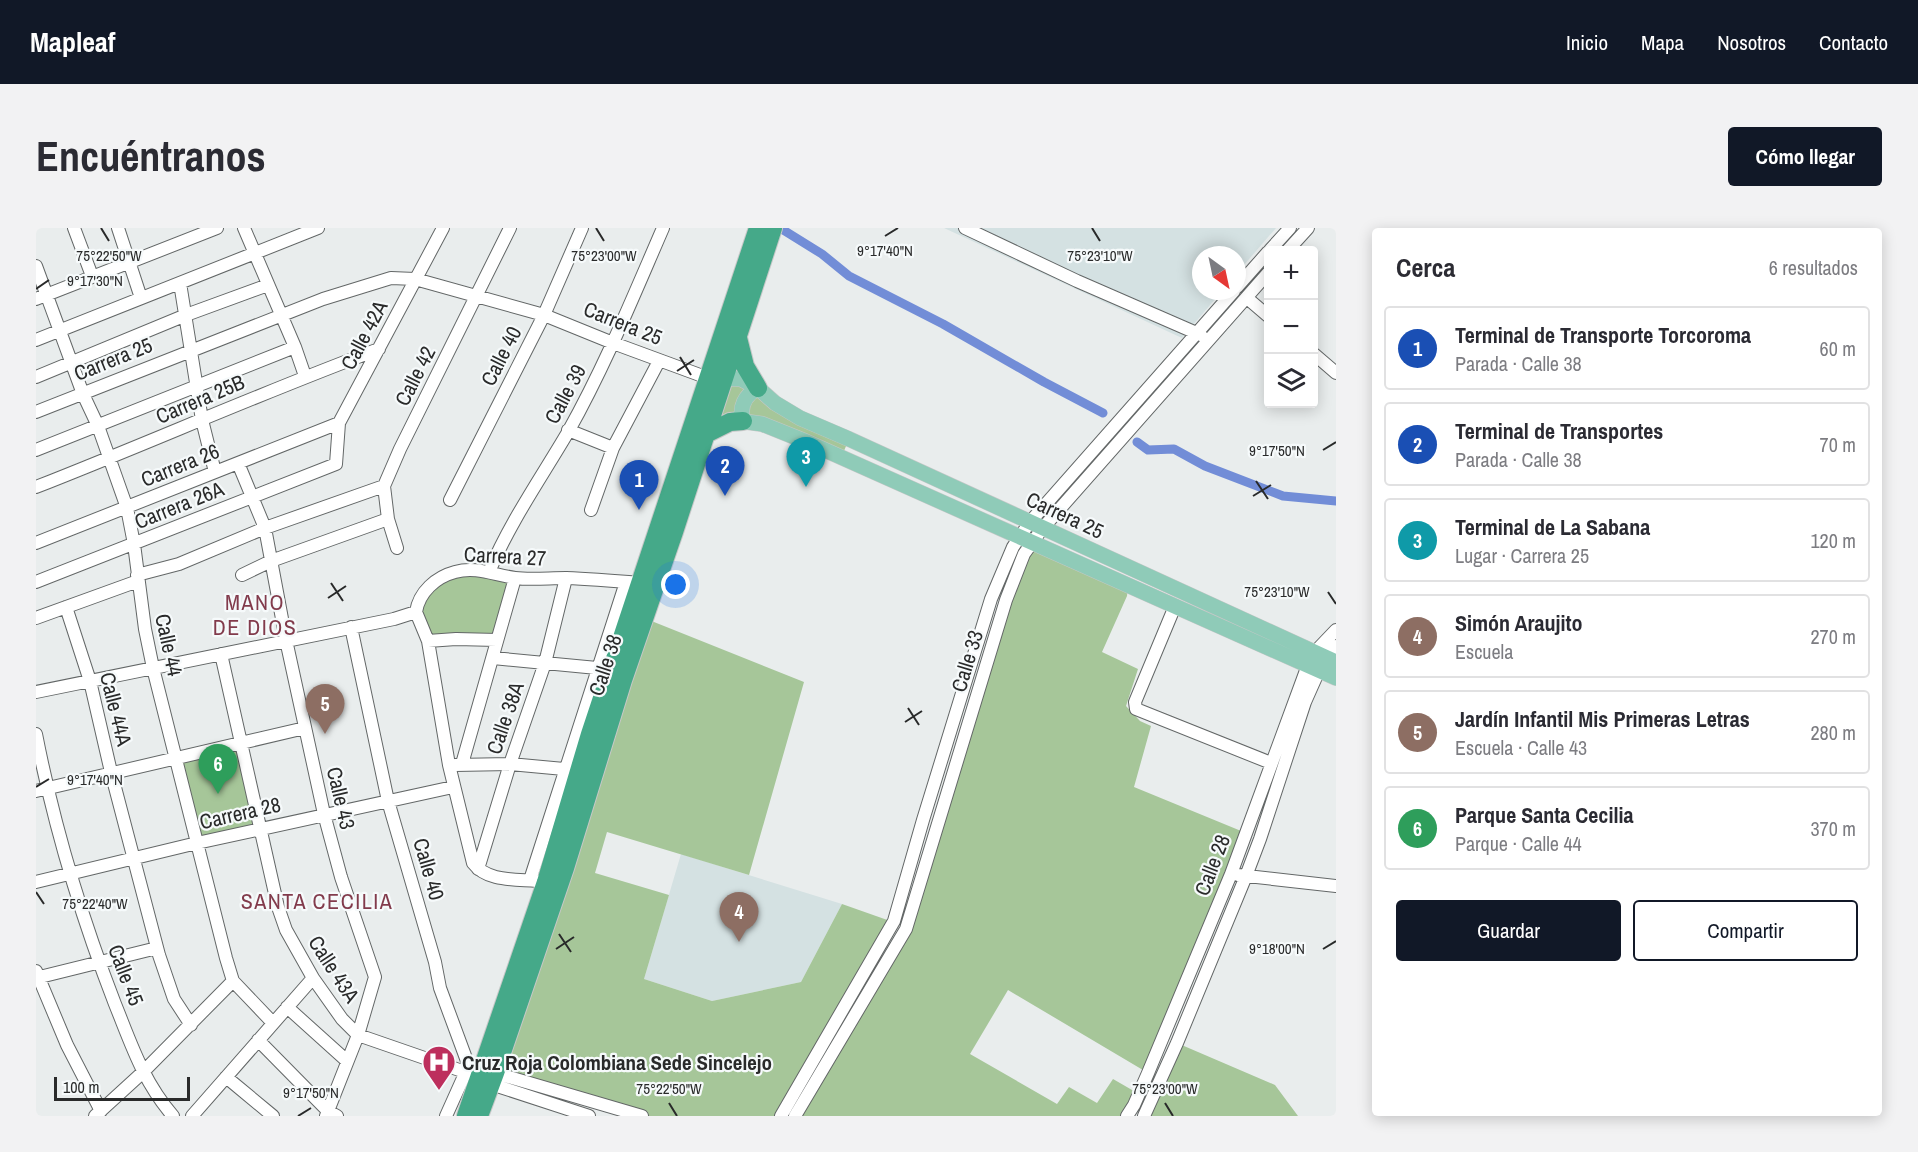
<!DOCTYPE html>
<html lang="es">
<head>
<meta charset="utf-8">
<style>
  :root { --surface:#fff; --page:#f2f2f3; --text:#2b2b33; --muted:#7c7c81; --line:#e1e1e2; --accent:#111827 }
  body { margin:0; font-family:"Archivo Narrow",sans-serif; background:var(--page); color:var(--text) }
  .controls { position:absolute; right:18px; top:18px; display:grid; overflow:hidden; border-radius:6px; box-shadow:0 3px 15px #0003 }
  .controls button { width:54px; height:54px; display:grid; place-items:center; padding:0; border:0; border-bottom:2px solid var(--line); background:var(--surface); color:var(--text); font:30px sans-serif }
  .compass { position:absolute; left:1156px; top:18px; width:54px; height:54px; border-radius:50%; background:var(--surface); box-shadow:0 3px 15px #0003; rotate:147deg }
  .scale { position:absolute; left:18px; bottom:15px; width:136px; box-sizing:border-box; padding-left:6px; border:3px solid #292a2a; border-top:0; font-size:16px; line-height:21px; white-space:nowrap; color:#292a2a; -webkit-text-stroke:4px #f6fafb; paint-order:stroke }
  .you { position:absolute; left:640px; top:357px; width:21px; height:21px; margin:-15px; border:4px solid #fff; border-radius:50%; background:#1a73e8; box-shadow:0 0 0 9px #1a73e833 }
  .badge { display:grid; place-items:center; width:39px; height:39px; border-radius:50%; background:var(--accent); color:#fff; font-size:20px; font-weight:700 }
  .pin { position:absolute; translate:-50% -50px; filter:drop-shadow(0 2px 3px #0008) }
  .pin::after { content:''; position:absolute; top:32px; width:21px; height:18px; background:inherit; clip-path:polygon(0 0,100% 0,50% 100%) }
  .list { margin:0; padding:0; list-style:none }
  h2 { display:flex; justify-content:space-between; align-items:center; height:78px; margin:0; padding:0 24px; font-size:26px }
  h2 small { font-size:20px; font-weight:400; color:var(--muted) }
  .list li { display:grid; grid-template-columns:39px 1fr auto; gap:18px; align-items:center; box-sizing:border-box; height:84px; margin:0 12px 12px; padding:0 12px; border:2px solid var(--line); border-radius:6px }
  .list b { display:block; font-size:22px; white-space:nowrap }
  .list p { margin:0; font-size:20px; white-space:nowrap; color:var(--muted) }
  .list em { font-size:20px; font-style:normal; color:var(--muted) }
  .actions { display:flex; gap:12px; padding:18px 24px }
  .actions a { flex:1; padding:14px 0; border:2px solid var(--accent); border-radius:6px; text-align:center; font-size:21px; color:var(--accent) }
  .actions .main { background:var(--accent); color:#fff }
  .icon { flex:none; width:33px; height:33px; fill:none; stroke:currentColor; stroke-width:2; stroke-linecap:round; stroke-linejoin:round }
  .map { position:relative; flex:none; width:1300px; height:888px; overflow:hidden; border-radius:6px }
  header { display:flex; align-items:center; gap:36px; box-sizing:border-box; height:84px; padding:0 30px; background:var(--accent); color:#fff }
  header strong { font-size:28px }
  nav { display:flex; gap:33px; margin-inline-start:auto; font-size:21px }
  .intro { display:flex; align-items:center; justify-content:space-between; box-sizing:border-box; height:144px; padding:0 36px }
  h1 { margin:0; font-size:42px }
  .button { padding:15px 27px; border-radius:6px; background:var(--accent); color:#fff; font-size:21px; font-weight:700 }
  main { display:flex; gap:36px; padding:0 36px }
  aside { flex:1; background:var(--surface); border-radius:6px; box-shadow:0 3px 15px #0003 }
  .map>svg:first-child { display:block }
  .built { fill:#d4e1e2 }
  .green { fill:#a6c699 }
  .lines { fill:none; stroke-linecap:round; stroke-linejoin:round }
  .canal { stroke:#728dd7; stroke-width:9 }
  .minor-casing { stroke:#636767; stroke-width:14 }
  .major-casing { stroke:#c7c8c8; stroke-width:16 }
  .highway-casing { stroke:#c7c8c8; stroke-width:20 }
  .minor { stroke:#fff; stroke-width:12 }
  .major { stroke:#8fcbb8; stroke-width:15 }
  .highway { stroke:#45a989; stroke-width:18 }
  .ticks { fill:none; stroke:#292a2a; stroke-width:2 }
  .labels { text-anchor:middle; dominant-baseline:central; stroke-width:4.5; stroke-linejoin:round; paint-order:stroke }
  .street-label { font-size:21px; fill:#292a2a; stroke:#f6fafb }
  .poi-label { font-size:21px; font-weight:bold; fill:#292a2a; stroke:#f6fafb; text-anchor:start }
  .neighbourhood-label { font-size:22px; letter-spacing:1.5px; fill:#823b4c; stroke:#f6fafb }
  .ticks-label { font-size:15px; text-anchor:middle; fill:#292a2a; stroke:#f6fafb; stroke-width:4.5; stroke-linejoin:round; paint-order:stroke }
</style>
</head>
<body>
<header>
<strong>Mapleaf</strong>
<nav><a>Inicio</a><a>Mapa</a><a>Nosotros</a><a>Contacto</a></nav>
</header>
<div class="intro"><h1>Encuéntranos</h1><a class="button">Cómo llegar</a></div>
<main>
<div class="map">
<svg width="1300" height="888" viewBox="0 0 1300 888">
  <rect width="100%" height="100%" fill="#e9eded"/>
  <path class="built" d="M908,0H1240L1201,45V27H1165V63H1186L1146,110Z
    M645,626L806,676L765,754L676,773L608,751Z"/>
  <path class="green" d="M690,146L813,211L805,230L677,184Z
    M997,313L1092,357L1091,368L1066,424L1102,441L1090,478L1104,493L1115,498L1098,559L1210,605L1112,845L972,762L934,826L1021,876L1033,859L1061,875L1077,851L1103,866L1090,888H759L870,701L970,372Z
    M420,343L479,350L461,412L392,413L381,374Z
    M608,390L768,454L713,647L571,604L559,645L633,667L608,751L676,773L765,754L806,676L857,694L745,888H606L459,845Z
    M204,516L223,601L161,615L139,530Z
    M1141,815L1239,857L1262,888H1108Z"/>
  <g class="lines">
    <path class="canal" d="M744,0L786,26L813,48L907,96L1008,154L1067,185
      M1101,214L1112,222L1138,221L1169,238L1247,268L1300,273"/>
    <defs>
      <path id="minor" d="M38,0L56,48
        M82,0L105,70
        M208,0L259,119L269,148
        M929,0L1041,53L1165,107
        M1234,22L1254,0
        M1252,22L1272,0
        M0,38L47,166L62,198L91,280L98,316L109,401L117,440L190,730L197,753L237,795
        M144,55L166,192L179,244
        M1201,59L1232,24
        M1211,70L1232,88
        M0,71L181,0
        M0,112L282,0
        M1278,126L1300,145
        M0,149L150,87L232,57
        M0,184L287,71L355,50L379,51L508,87L577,115L672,150
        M532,202L577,220
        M0,222L259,119
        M202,235L229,300L250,412L288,586L305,649L339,749L322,807L290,888
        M0,259C115,214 227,164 343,121
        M414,272L508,87L546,0
        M555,282L577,220L623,133
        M0,315L303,195
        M361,320L352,291L348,258L364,221L474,0
        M453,344C474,294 505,250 532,204C569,138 597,69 627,0
        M101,347L143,336L229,300L348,258
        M206,347L235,333L352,291
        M0,354L300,236L303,195L407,0
        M1139,378L1099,474L1100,481L1235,535
        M30,379L54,453L75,544L123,727L138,771L155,797
        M380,384L392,413L413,537L437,635C453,656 485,650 510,654
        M0,390L102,353
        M315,399L352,573L399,734L404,760L431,833L432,839L410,888
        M392,413L420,411L461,412
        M185,426L242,679L250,702L277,750L306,791L322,807L429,844L445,848L459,845L606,888
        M457,430L561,440
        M0,464L358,391L380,384C383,364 400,349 419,344C440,338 458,347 479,350C495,352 513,350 530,350C555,351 580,353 604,355
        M0,506C18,598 45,688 79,776C96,818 107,853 137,888
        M426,536L479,350
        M419,537L474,536L528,541
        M0,563L269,500
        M442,641L474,536L509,435L530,350
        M1202,647L1300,658
        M494,652L590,354
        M0,654L161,615L417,559
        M0,743L31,817L65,883
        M0,750L121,720
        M251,779L311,833
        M222,812L292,883L301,888
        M190,849L237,888
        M450,853L455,856L553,888
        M59,888L106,845L197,753
        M156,888L277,750
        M745,888L858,693L887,592L955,371L977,319L994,294L1198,63
        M759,888L870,701L970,372L988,326L1006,301L1232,45
        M1091,888L1098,877L1112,845L1195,646L1272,437L1279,424L1300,402
        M1108,888L1141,815L1210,648L1224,611L1269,474L1289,429L1300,418"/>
      <path id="major" d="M678,150L705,151L721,159L739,175L764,190L813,211L1300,434
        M697,192L726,196L771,214L1300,450
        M707,193C703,179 709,167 722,160"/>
      <path id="highway" d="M702,110L709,138L722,160
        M670,206L694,194L707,193
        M430,888L510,654L554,506L722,0
        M443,888L459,845L529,640L587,452L638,304L737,0"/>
    </defs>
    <use href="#minor" class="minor-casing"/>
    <use href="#major" class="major-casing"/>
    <use href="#highway" class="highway-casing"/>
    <use href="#minor" class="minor"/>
    <use href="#major" class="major"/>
    <use href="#highway" class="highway"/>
  </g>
  <path class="ticks" d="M65,0L73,13M560,0L568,13M1056,0L1064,13M849,8L862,0M0,61L13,52M644,129L655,147M641,143L658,132M1287,222L1300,214M1220,253L1232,271M1217,268L1235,257M295,355L307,373M1292,364L1300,376M292,370L310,358M872,480L883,497M869,494L886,483M0,559L13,551M0,664L8,676M523,706L535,724M520,721L538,709M1287,721L1300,713M633,875L641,888M1129,875L1137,888M262,888L275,880"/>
  <defs>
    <symbol id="hospital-pin" viewBox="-11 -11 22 30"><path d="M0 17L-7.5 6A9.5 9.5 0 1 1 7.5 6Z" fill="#bd2f5d" stroke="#f6fafb"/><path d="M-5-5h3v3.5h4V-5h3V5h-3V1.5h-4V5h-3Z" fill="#fff"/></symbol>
  </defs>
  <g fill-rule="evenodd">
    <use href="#hospital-pin" x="384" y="815" width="38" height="52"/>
  </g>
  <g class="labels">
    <g class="street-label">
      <text transform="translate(587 95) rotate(22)">Carrera 25</text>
      <text transform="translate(328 107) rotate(-62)">Calle 42A</text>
      <text transform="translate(465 128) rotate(-63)">Calle 40</text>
      <text transform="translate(77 131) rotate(-22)">Carrera 25</text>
      <text transform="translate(379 148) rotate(-63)">Calle 42</text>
      <text transform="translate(529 166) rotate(-62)">Calle 39</text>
      <text transform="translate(164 171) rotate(-23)">Carrera 25B</text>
      <text transform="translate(144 237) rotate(-22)">Carrera 26</text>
      <text transform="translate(143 277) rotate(-22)">Carrera 26A</text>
      <text transform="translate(1029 287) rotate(25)">Carrera 25</text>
      <text transform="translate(469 328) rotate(3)">Carrera 27</text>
      <text transform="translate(133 417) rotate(78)">Calle 44</text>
      <text transform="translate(931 433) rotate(-73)">Calle 33</text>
      <text transform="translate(569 437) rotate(-72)">Calle 38</text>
      <text transform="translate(80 481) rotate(76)">Calle 44A</text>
      <text transform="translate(469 490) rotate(-71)">Calle 38A</text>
      <text transform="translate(305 570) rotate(77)">Calle 43</text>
      <text transform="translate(204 585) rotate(-13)">Carrera 28</text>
      <text transform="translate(1176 637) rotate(-69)">Calle 28</text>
      <text transform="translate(393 641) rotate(74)">Calle 40</text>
      <text transform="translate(298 741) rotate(57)">Calle 43A</text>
      <text transform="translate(90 747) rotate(69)">Calle 45</text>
    </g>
    <g class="poi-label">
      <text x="426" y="834">Cruz Roja Colombiana Sede Sincelejo</text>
    </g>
    <g class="neighbourhood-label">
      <text x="219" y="374">MANO<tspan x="219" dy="25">DE DIOS</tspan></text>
      <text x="281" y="673">SANTA CECILIA</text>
    </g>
  </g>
  <g class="ticks-label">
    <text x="849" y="28">9°17'40"N</text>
    <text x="73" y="33">75°22'50"W</text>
    <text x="568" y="33">75°23'00"W</text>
    <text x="1064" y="33">75°23'10"W</text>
    <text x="59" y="58">9°17'30"N</text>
    <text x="1241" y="228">9°17'50"N</text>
    <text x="1241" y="369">75°23'10"W</text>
    <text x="59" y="557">9°17'40"N</text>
    <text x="59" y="681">75°22'40"W</text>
    <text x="1241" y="726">9°18'00"N</text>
    <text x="633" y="866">75°22'50"W</text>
    <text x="1129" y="866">75°23'00"W</text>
    <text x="275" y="870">9°17'50"N</text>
  </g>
</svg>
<div class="controls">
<button>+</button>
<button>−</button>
<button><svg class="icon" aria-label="layers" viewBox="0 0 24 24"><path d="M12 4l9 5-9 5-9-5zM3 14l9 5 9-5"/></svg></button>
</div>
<svg class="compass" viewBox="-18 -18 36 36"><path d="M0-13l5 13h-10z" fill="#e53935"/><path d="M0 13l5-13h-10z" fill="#7c7c81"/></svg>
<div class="scale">100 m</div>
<div class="you"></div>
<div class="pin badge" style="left:603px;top:282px;background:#1a4fb4">1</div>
<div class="pin badge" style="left:689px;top:268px;background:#1a4fb4">2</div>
<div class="pin badge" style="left:770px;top:259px;background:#0f9aa8">3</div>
<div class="pin badge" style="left:703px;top:714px;background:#8d6e63">4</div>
<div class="pin badge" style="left:289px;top:506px;background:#8d6e63">5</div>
<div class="pin badge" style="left:182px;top:566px;background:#2e9e5b">6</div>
</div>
<aside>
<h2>Cerca<small>6 resultados</small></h2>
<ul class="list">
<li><span class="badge" style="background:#1a4fb4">1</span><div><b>Terminal de Transporte Torcoroma</b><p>Parada · Calle 38</p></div><em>60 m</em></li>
<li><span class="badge" style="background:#1a4fb4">2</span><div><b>Terminal de Transportes</b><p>Parada · Calle 38</p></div><em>70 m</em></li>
<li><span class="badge" style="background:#0f9aa8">3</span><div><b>Terminal de La Sabana</b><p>Lugar · Carrera 25</p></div><em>120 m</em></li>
<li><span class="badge" style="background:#8d6e63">4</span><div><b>Simón Araujito</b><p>Escuela</p></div><em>270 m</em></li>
<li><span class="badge" style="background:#8d6e63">5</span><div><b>Jardín Infantil Mis Primeras Letras</b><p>Escuela · Calle 43</p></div><em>280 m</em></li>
<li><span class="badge" style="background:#2e9e5b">6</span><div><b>Parque Santa Cecilia</b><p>Parque · Calle 44</p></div><em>370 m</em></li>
</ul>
<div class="actions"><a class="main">Guardar</a><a>Compartir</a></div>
</aside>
</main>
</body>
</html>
